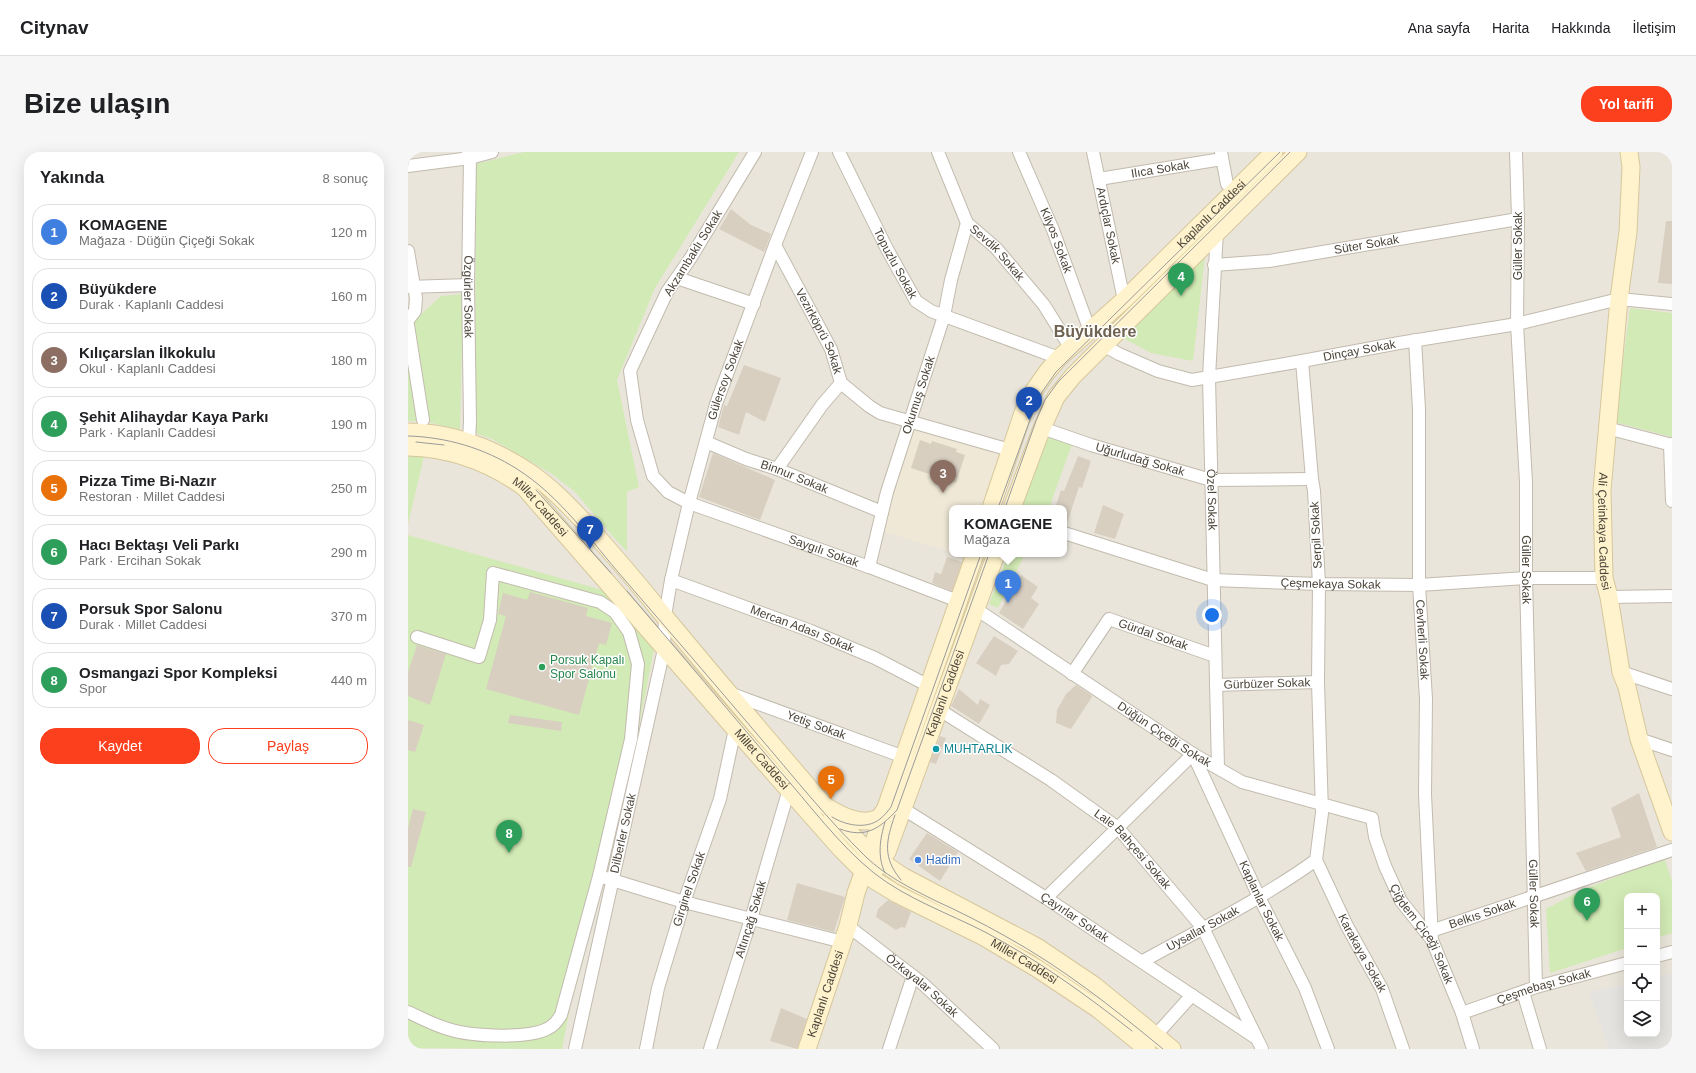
<!DOCTYPE html>
<html lang="tr">
<head>
<meta charset="utf-8">
<style>
  :root { --surface:#fff; --page:#f6f6f6; --text:#202124; --muted:#757577; --line:#e0e0e0; --accent:#fc3f1d }
  body { margin:0; font-family:Arial,sans-serif; background:var(--page); color:var(--text) }
  .controls { position:absolute; right:12px; bottom:12px; display:grid; overflow:hidden; border-radius:8px; box-shadow:0 4px 16px #0002 }
  .controls button { width:36px; height:36px; display:grid; place-items:center; padding:0; border:0; border-bottom:1px solid var(--line); background:var(--surface); color:var(--text); font:20px sans-serif }
  .you { position:absolute; left:804px; top:463px; width:14px; height:14px; margin:-10px; border:3px solid #fff; border-radius:50%; background:#1a73e8; box-shadow:0 0 0 6px #1a73e833 }
  .badge { display:grid; place-items:center; width:26px; height:26px; border-radius:50%; background:var(--accent); color:#fff; font-size:13px; font-weight:700 }
  .pin { position:absolute; translate:-50% -33px; filter:drop-shadow(0 1px 2px #0008) }
  .pin::after { content:''; position:absolute; top:21px; width:14px; height:12px; background:inherit; clip-path:polygon(0 0,100% 0,50% 100%) }
  .popup { position:absolute; left:541px; top:353px; width:118px; height:52px; box-sizing:border-box; display:grid; place-content:center; border-radius:8px; background:var(--surface); filter:drop-shadow(0 1px 3px #0005); font-size:13px; white-space:nowrap; color:var(--muted) }
  .popup b { font-size:15px; color:var(--text) }
  .popup::after { content:''; position:absolute; left:50%; top:100%; margin-left:-8px; border:8px solid transparent; border-top-color:var(--surface) }
  .list { margin:0; padding:0; list-style:none }
  h2 { display:flex; justify-content:space-between; align-items:center; height:52px; margin:0; padding:0 16px; font-size:17px }
  h2 small { font-size:13px; font-weight:400; color:var(--muted) }
  .list li { display:grid; grid-template-columns:26px 1fr auto; gap:12px; align-items:center; box-sizing:border-box; height:56px; margin:0 8px 8px; padding:0 8px; border:1px solid var(--line); border-radius:16px }
  .list b { display:block; font-size:15px; white-space:nowrap }
  .list p { margin:0; font-size:13px; white-space:nowrap; color:var(--muted) }
  .list em { font-size:13px; font-style:normal; color:var(--muted) }
  .actions { display:flex; gap:8px; padding:12px 16px }
  .actions a { flex:1; padding:9px 0; border:1px solid var(--accent); border-radius:16px; text-align:center; font-size:14px; color:var(--accent) }
  .actions .main { background:var(--accent); color:#fff }
  .icon { flex:none; width:22px; height:22px; fill:none; stroke:currentColor; stroke-width:2; stroke-linecap:round; stroke-linejoin:round }
  .map { position:relative; flex:none; width:1264px; height:897px; overflow:hidden; border-radius:16px }
  header { display:flex; align-items:center; gap:24px; box-sizing:border-box; height:56px; padding:0 20px; background:var(--surface); border-bottom:1px solid var(--line) }
  header strong { font-size:19px }
  nav { display:flex; gap:22px; margin-inline-start:auto; font-size:14px }
  .intro { display:flex; align-items:center; justify-content:space-between; box-sizing:border-box; height:96px; padding:0 24px }
  h1 { margin:0; font-size:28px }
  .button { padding:10px 18px; border-radius:16px; background:var(--accent); color:#fff; font-size:14px; font-weight:700 }
  main { display:flex; gap:24px; padding:0 24px }
  aside { flex:1; background:var(--surface); border-radius:16px; box-shadow:0 4px 16px #0002 }
  .map>svg:first-child { display:block }
  .residential { fill:#eae5da; fill-rule:evenodd }
  .education { fill:#efe8d6 }
  .green { fill:#d2eab5 }
  .parking { fill:#e5e3e0 }
  .building { fill:#d8cfc1 }
  .lines { fill:none; stroke-linecap:round; stroke-linejoin:round }
  .street-casing { stroke:#c2bbae; stroke-width:14 }
  .secondary-casing { stroke:#d6c79b; stroke-width:19 }
  .street { stroke:#fff; stroke-width:12 }
  .secondary { stroke:#fff3cd; stroke-width:17 }
  .tram { stroke:#9a9a9a; stroke-width:1 }
  .leisure-dot { fill:#2e9e5b; stroke:#fff; stroke-width:1.5 }
  .culture-dot { fill:#0f9aa8; stroke:#fff; stroke-width:1.5 }
  .shop-dot { fill:#3f7fe0; stroke:#fff; stroke-width:1.5 }
  .labels { text-anchor:middle; dominant-baseline:central; stroke-width:3; stroke-linejoin:round; paint-order:stroke }
  .street-label { font-size:12px; fill:#4b4439; stroke:#fff }
  .leisure-label { font-size:12px; fill:#27864d; stroke:#fff; text-anchor:start }
  .culture-label { font-size:12px; fill:#0d838f; stroke:#fff; text-anchor:start }
  .shop-label { font-size:12px; fill:#366cbe; stroke:#fff; text-anchor:start }
  .district-label { font-size:16px; font-weight:bold; fill:#6e6250; stroke:#fff }
</style>
</head>
<body>
<header>
<strong>Citynav</strong>
<nav><a>Ana sayfa</a><a>Harita</a><a>Hakkında</a><a>İletişim</a></nav>
</header>
<div class="intro"><h1>Bize ulaşın</h1><a class="button">Yol tarifi</a></div>
<main>
<aside>
<h2>Yakında<small>8 sonuç</small></h2>
<ul class="list">
<li><span class="badge" style="background:#3f7fe0">1</span><div><b>KOMAGENE</b><p>Mağaza · Düğün Çiçeği Sokak</p></div><em>120 m</em></li>
<li><span class="badge" style="background:#1a4fb4">2</span><div><b>Büyükdere</b><p>Durak · Kaplanlı Caddesi</p></div><em>160 m</em></li>
<li><span class="badge" style="background:#8d6e63">3</span><div><b>Kılıçarslan İlkokulu</b><p>Okul · Kaplanlı Caddesi</p></div><em>180 m</em></li>
<li><span class="badge" style="background:#2e9e5b">4</span><div><b>Şehit Alihaydar Kaya Parkı</b><p>Park · Kaplanlı Caddesi</p></div><em>190 m</em></li>
<li><span class="badge" style="background:#e8710a">5</span><div><b>Pizza Time Bi-Nazır</b><p>Restoran · Millet Caddesi</p></div><em>250 m</em></li>
<li><span class="badge" style="background:#2e9e5b">6</span><div><b>Hacı Bektaşı Veli Parkı</b><p>Park · Ercihan Sokak</p></div><em>290 m</em></li>
<li><span class="badge" style="background:#1a4fb4">7</span><div><b>Porsuk Spor Salonu</b><p>Durak · Millet Caddesi</p></div><em>370 m</em></li>
<li><span class="badge" style="background:#2e9e5b">8</span><div><b>Osmangazi Spor Kompleksi</b><p>Spor</p></div><em>440 m</em></li>
</ul>
<div class="actions"><a class="main">Kaydet</a><a>Paylaş</a></div>
</aside>
<div class="map">
<svg width="1264" height="897" viewBox="0 0 1264 897">
  <rect width="100%" height="100%" fill="#f6f3ec"/>
  <path class="residential" d="M0,0H1264V897H0ZM544,356H656V402H544ZM1219,744H1249V882H1219Z"/>
  <path class="education" d="M506,276L597,303L581,356H544V400L473,379Z"/>
  <path class="green" d="M116,0H331L247,136L209,228L231,335L219,340V399L208,388L166,339L144,322L84,287L67,281L68,12Z
    M797,104L785,209L743,201L713,185Z
    M55,142L52,277C34,274 19,268 0,269V174L33,144Z
    M1222,156L1264,161V285L1207,270Z
    M640,278L666,287L641,356H614Z
    M0,300H17L0,372Z
    M0,383L194,438L246,497L229,585L173,817L163,851L154,897L0,896Z
    M600,402H617L590,456L581,452Z
    M1256,706L1264,729V781L1249,786V744H1219V796L1142,821L1138,757L1172,739Z"/>
  <path class="parking" d="M1264,822V897H1201L1181,840L1219,832V882H1249V825Z"/>
  <path class="building" d="M323,57L343,73L363,82L356,100L311,77Z
    M1258,69H1264V132L1250,131Z
    M336,213L373,226L357,270L338,260L331,283L310,275L316,253L319,254Z
    M512,288L523,292L524,289L549,297L548,300L557,303L548,331L503,316Z
    M305,301L367,328L352,368L291,345Z
    M670,304L683,309L674,336L671,335L658,374L656,373V356H647L653,338L656,339Z
    M695,353L716,362L707,387L686,381Z
    M539,405L554,410L544,439L524,431L527,420L533,422Z
    M613,423L630,435L623,446L631,452L615,477L591,461Z
    M122,440L180,456L178,464L204,471L198,493L191,491L171,563L78,537L98,464L90,462L95,441L119,448Z
    M586,484L610,499L601,512L593,513L588,524L568,511Z
    M9,493L38,502L22,553L0,544V520Z
    M668,533L683,543L684,545L663,577L648,571L649,558L658,542Z
    M551,537L570,553L572,547L582,553L571,572L543,554Z
    M102,563L154,570L153,579L100,571Z
    M0,568L16,573L7,600L0,598Z
    M532,584L538,586L528,612L522,610Z
    M1231,641L1249,695L1178,719L1168,701L1213,685L1203,656Z
    M5,657L18,660L3,715H0V676Z
    M519,681L550,700L532,729L501,707Z
    M389,731L437,745L426,780L379,768Z
    M480,748L503,760L497,776L493,775L488,778L468,765L470,757Z
    M373,856L399,867L389,897L362,889Z"/>
  <g class="lines">
    <defs>
      <g id="street">
        <path id="s1" d="M60,0L62,6L60,133L62,269L61,289"/>
        <path id="s2" d="M347,0L282,107L259,140L222,219L229,268L245,324L260,340L281,351L461,415L550,449"/>
        <path id="s3" d="M431,0L479,97L508,149L523,159L651,206"/>
        <path id="s4" d="M530,0L559,71L588,96L636,153L662,195"/>
        <path id="s5" d="M611,0L645,78L682,179"/>
        <path id="s6" d="M685,0L716,148"/>
        <path d="M813,0L819,32"/>
        <path id="s7" d="M1108,0L1110,67L1109,172L1118,330V426L1128,835"/>
        <path d="M0,14L62,6L84,0"/>
        <path id="s8" d="M691,27L814,7"/>
        <path id="s9" d="M809,79L801,225L810,616"/>
        <path id="s10" d="M367,93L423,197L433,231L461,254L472,261L602,298"/>
        <path d="M0,99L8,146L7,159L0,168"/>
        <path id="s11" d="M806,113L861,109L1110,67"/>
        <path d="M269,126L346,152"/>
        <path d="M0,135L60,133"/>
        <path d="M0,173L15,268"/>
        <path id="s12" d="M1007,188L1011,257V433L1018,547L1017,642L1024,788"/>
        <path id="s13" d="M695,193L711,202L750,219L784,228L894,209L991,191L1109,172L1211,147L1264,152"/>
        <path id="s14" d="M634,276L683,293L803,328L904,327"/>
        <path d="M1199,276L1264,293"/>
        <path id="s15" d="M298,290L338,307L369,317L474,360"/>
        <path d="M1262,292L1264,349"/>
        <path d="M369,317L414,253L433,231"/>
        <path id="s16" d="M656,381L805,428L911,432L1011,433L1118,426H1196"/>
        <path id="s17" d="M461,415L479,340L536,164L543,128L559,71"/>
        <path id="s18" d="M263,428L403,479L467,506L521,534"/>
        <path d="M1201,445L1264,444"/>
        <path id="s19" d="M568,457L785,602L834,630L964,666L967,685L977,714L993,749L1024,788L1054,861L1065,897"/>
        <path d="M9,485L71,505L82,468L85,421L192,450L207,460L221,480L230,512L223,587L191,724"/>
        <path d="M1213,520L1264,537"/>
        <path id="s20" d="M664,522L701,467L807,504"/>
        <path id="s21" d="M808,533L910,530"/>
        <path id="s22" d="M321,541L496,605"/>
        <path id="s23" d="M530,557L643,628L710,676L795,776L854,897"/>
        <path d="M1231,587L1264,598"/>
        <path id="s24" d="M785,602L851,745L897,836L920,897"/>
        <path id="s25" d="M489,653L638,746L848,886"/>
        <path id="s26" d="M908,708L939,774L974,837L995,897"/>
        <path d="M638,746L785,602"/>
        <path id="s27" d="M440,774L514,831L585,897"/>
        <path id="s28" d="M1023,779L1264,698"/>
        <path d="M1249,804L1264,800"/>
        <path id="s29" d="M735,809C793,777 854,747 908,708L914,661L910,530L911,432L906,339L904,327L894,209"/>
        <path d="M1115,840L1132,897"/>
        <path d="M0,860C13,866 26,873 40,877C62,884 127,889 145,873C148,871 151,866 153,863L191,724L276,750L435,790"/>
        <path id="s30" d="M1054,861L1128,835L1219,811"/>
        <path d="M748,883L784,843"/>
        <path id="s31" d="M167,897L256,497L257,464L263,428L281,351L308,252L367,93L404,0"/>
        <path id="s32" d="M238,897L250,836L276,750L312,647L327,577"/>
        <path id="s33" d="M302,897L343,767L381,637"/>
        <path d="M481,897L505,824"/>
      </g>
      <g id="secondary">
        <path id="s34" d="M1221,0L1223,15L1220,80L1211,147L1194,338L1196,426L1201,445L1213,520L1219,535L1231,587L1264,680"/>
        <path d="M0,280C45,280 87,297 124,322C144,336 161,354 177,371C203,400 228,429 252,459C306,524 361,589 416,653C429,662 452,674 468,667C471,666 475,661 477,658"/>
        <path id="s35" d="M0,295C43,296 81,310 116,335L327,577L433,697L461,725L489,742L576,785L630,817L690,857L739,897"/>
        <path id="s36" d="M583,356L615,261L625,240L639,220L651,206L716,148L866,0"/>
        <path d="M604,356L634,276L648,245L665,224L890,0"/>
        <path d="M424,662L462,702L494,724L629,795L687,834L764,897"/>
        <path id="s37" d="M466,719L479,700L588,402"/>
        <path id="s38" d="M399,897L440,774L448,741L567,402"/>
      </g>
    </defs>
    <use href="#street" class="street-casing"/>
    <use href="#secondary" class="secondary-casing"/>
    <use href="#street" class="street"/>
    <use href="#secondary" class="secondary"/>
    <path class="tram" d="M0,284C38,285 76,296 109,317C152,344 183,389 216,427C261,479 305,530 349,582C385,624 419,667 458,705C478,724 502,736 526,748C550,759 574,771 597,784C655,816 704,855 755,897
      M8,290L36,293
      M128,338L203,421
      M590,356L627,254L634,240L648,220L872,0
      M597,356L628,269L637,248L650,230L882,0
      M219,439C270,499 321,559 371,618C401,652 431,693 466,721C499,747 540,761 577,780C630,808 677,842 724,879
      M487,663C478,689 474,705 493,728
      M424,665C437,673 458,678 472,667C476,664 480,659 483,655L573,402
      M477,670C472,687 469,704 477,721
      M432,677C458,687 472,676 489,658L581,402"/>
  </g>
  <circle class="leisure-dot" cx="134" cy="515" r="4"/>
  <circle class="culture-dot" cx="528" cy="597" r="4"/>
  <circle class="shop-dot" cx="510" cy="708" r="4"/>
  <g class="labels">
    <g class="street-label">
      <text stroke="none"><textPath href="#s8" startOffset="62">Ilıca Sokak</textPath></text>
      <text stroke="none"><textPath href="#s36" startOffset="376">Kaplanlı Caddesi</textPath></text>
      <text stroke="none"><textPath href="#s6" startOffset="75">Ardıçlar Sokak</textPath></text>
      <text stroke="none"><textPath href="#s5" startOffset="96">Kilyos Sokak</textPath></text>
      <text stroke="none"><textPath href="#s11" startOffset="154">Süter Sokak</textPath></text>
      <text transform="translate(1110 94) rotate(-90)">Güller Sokak</text>
      <text transform="translate(285 101) rotate(-58)">Akzambaklı Sokak</text>
      <text stroke="none"><textPath href="#s4" startOffset="119">Sevdik Sokak</textPath></text>
      <text stroke="none"><textPath href="#s3" startOffset="125">Topuzlu Sokak</textPath></text>
      <text stroke="none"><textPath href="#s1" startOffset="145">Özgürler Sokak</textPath></text>
      <text stroke="none"><textPath href="#s10" startOffset="97">Vezirköprü Sokak</textPath></text>
      <text stroke="none"><textPath href="#s13" startOffset="266">Dinçay Sokak</textPath></text>
      <text stroke="none"><textPath href="#s31" startOffset="687">Gülersoy Sokak</textPath></text>
      <text stroke="none"><textPath href="#s17" startOffset="179">Okumuş Sokak</textPath></text>
      <text stroke="none"><textPath href="#s14" startOffset="103">Uğurludağ Sokak</textPath></text>
      <text stroke="none"><textPath href="#s15" startOffset="95">Binnur Sokak</textPath></text>
      <text stroke="none"><textPath href="#s9" startOffset="269">Özel Sokak</textPath></text>
      <text stroke="none"><textPath href="#s35" startOffset="150">Millet Caddesi</textPath></text>
      <text stroke="none"><textPath href="#s34" startOffset="381">Ali Çetinkaya Caddesi</textPath></text>
      <text transform="translate(908 383) rotate(-93)">Serpil Sokak</text>
      <text stroke="none"><textPath href="#s2" startOffset="549">Saygılı Sokak</textPath></text>
      <text stroke="none"><textPath href="#s7" startOffset="418">Güller Sokak</textPath></text>
      <text stroke="none"><textPath href="#s16" startOffset="274">Çeşmekaya Sokak</textPath></text>
      <text stroke="none"><textPath href="#s18" startOffset="140">Mercan Adası Sokak</textPath></text>
      <text stroke="none"><textPath href="#s20" startOffset="113">Gürdal Sokak</textPath></text>
      <text stroke="none"><textPath href="#s12" startOffset="300">Cevherli Sokak</textPath></text>
      <text stroke="none"><textPath href="#s21" startOffset="51">Gürbüzer Sokak</textPath></text>
      <text stroke="none"><textPath href="#s37" startOffset="192">Kaplanlı Caddesi</textPath></text>
      <text stroke="none"><textPath href="#s22" startOffset="93">Yetiş Sokak</textPath></text>
      <text stroke="none"><textPath href="#s19" startOffset="226">Düğün Çiçeği Sokak</textPath></text>
      <text stroke="none"><textPath href="#s35" startOffset="486">Millet Caddesi</textPath></text>
      <text stroke="none"><textPath href="#s31" startOffset="221">Dilberler Sokak</textPath></text>
      <text stroke="none"><textPath href="#s23" startOffset="241">Lale Bahçesi Sokak</textPath></text>
      <text stroke="none"><textPath href="#s32" startOffset="166">Girginel Sokak</textPath></text>
      <text stroke="none"><textPath href="#s7" startOffset="742">Güller Sokak</textPath></text>
      <text stroke="none"><textPath href="#s24" startOffset="162">Kaplanlar Sokak</textPath></text>
      <text stroke="none"><textPath href="#s28" startOffset="54">Belkıs Sokak</textPath></text>
      <text stroke="none"><textPath href="#s25" startOffset="210">Çayırlar Sokak</textPath></text>
      <text stroke="none"><textPath href="#s33" startOffset="136">Altınçağ Sokak</textPath></text>
      <text stroke="none"><textPath href="#s29" startOffset="68">Uysallar Sokak</textPath></text>
      <text stroke="none"><textPath href="#s19" startOffset="580">Çiğdem Çiçeği Sokak</textPath></text>
      <text stroke="none"><textPath href="#s26" startOffset="104">Karakaya Sokak</textPath></text>
      <text stroke="none"><textPath href="#s35" startOffset="822">Millet Caddesi</textPath></text>
      <text stroke="none"><textPath href="#s27" startOffset="95">Özkayalar Sokak</textPath></text>
      <text stroke="none"><textPath href="#s30" startOffset="86">Çeşmebaşı Sokak</textPath></text>
      <text stroke="none"><textPath href="#s38" startOffset="58">Kaplanlı Caddesi</textPath></text>
    </g>
    <g class="leisure-label">
      <text x="142" y="508">Porsuk Kapalı<tspan x="142" dy="14">Spor Salonu</tspan></text>
    </g>
    <g class="culture-label">
      <text x="536" y="597">MUHTARLIK</text>
    </g>
    <g class="shop-label">
      <text x="518" y="708">Hadim</text>
    </g>
    <g class="district-label">
      <text x="687" y="179">Büyükdere</text>
    </g>
  </g>
</svg>
<div class="controls">
<button>+</button>
<button>−</button>
<button><svg class="icon" aria-label="locate" viewBox="0 0 24 24"><circle cx="12" cy="12" r="6"/><path d="M12 2v4M12 18v4M2 12h4M18 12h4"/></svg></button>
<button><svg class="icon" aria-label="layers" viewBox="0 0 24 24"><path d="M12 4l9 5-9 5-9-5zM3 14l9 5 9-5"/></svg></button>
</div>
<div class="you"></div>
<div class="pin badge" style="left:600px;top:451px;background:#3f7fe0">1</div>
<div class="popup"><b>KOMAGENE</b>Mağaza</div>
<div class="pin badge" style="left:621px;top:268px;background:#1a4fb4">2</div>
<div class="pin badge" style="left:535px;top:341px;background:#8d6e63">3</div>
<div class="pin badge" style="left:773px;top:144px;background:#2e9e5b">4</div>
<div class="pin badge" style="left:423px;top:647px;background:#e8710a">5</div>
<div class="pin badge" style="left:1179px;top:769px;background:#2e9e5b">6</div>
<div class="pin badge" style="left:182px;top:397px;background:#1a4fb4">7</div>
<div class="pin badge" style="left:101px;top:701px;background:#2e9e5b">8</div>
</div>
</main>
</body>
</html>
